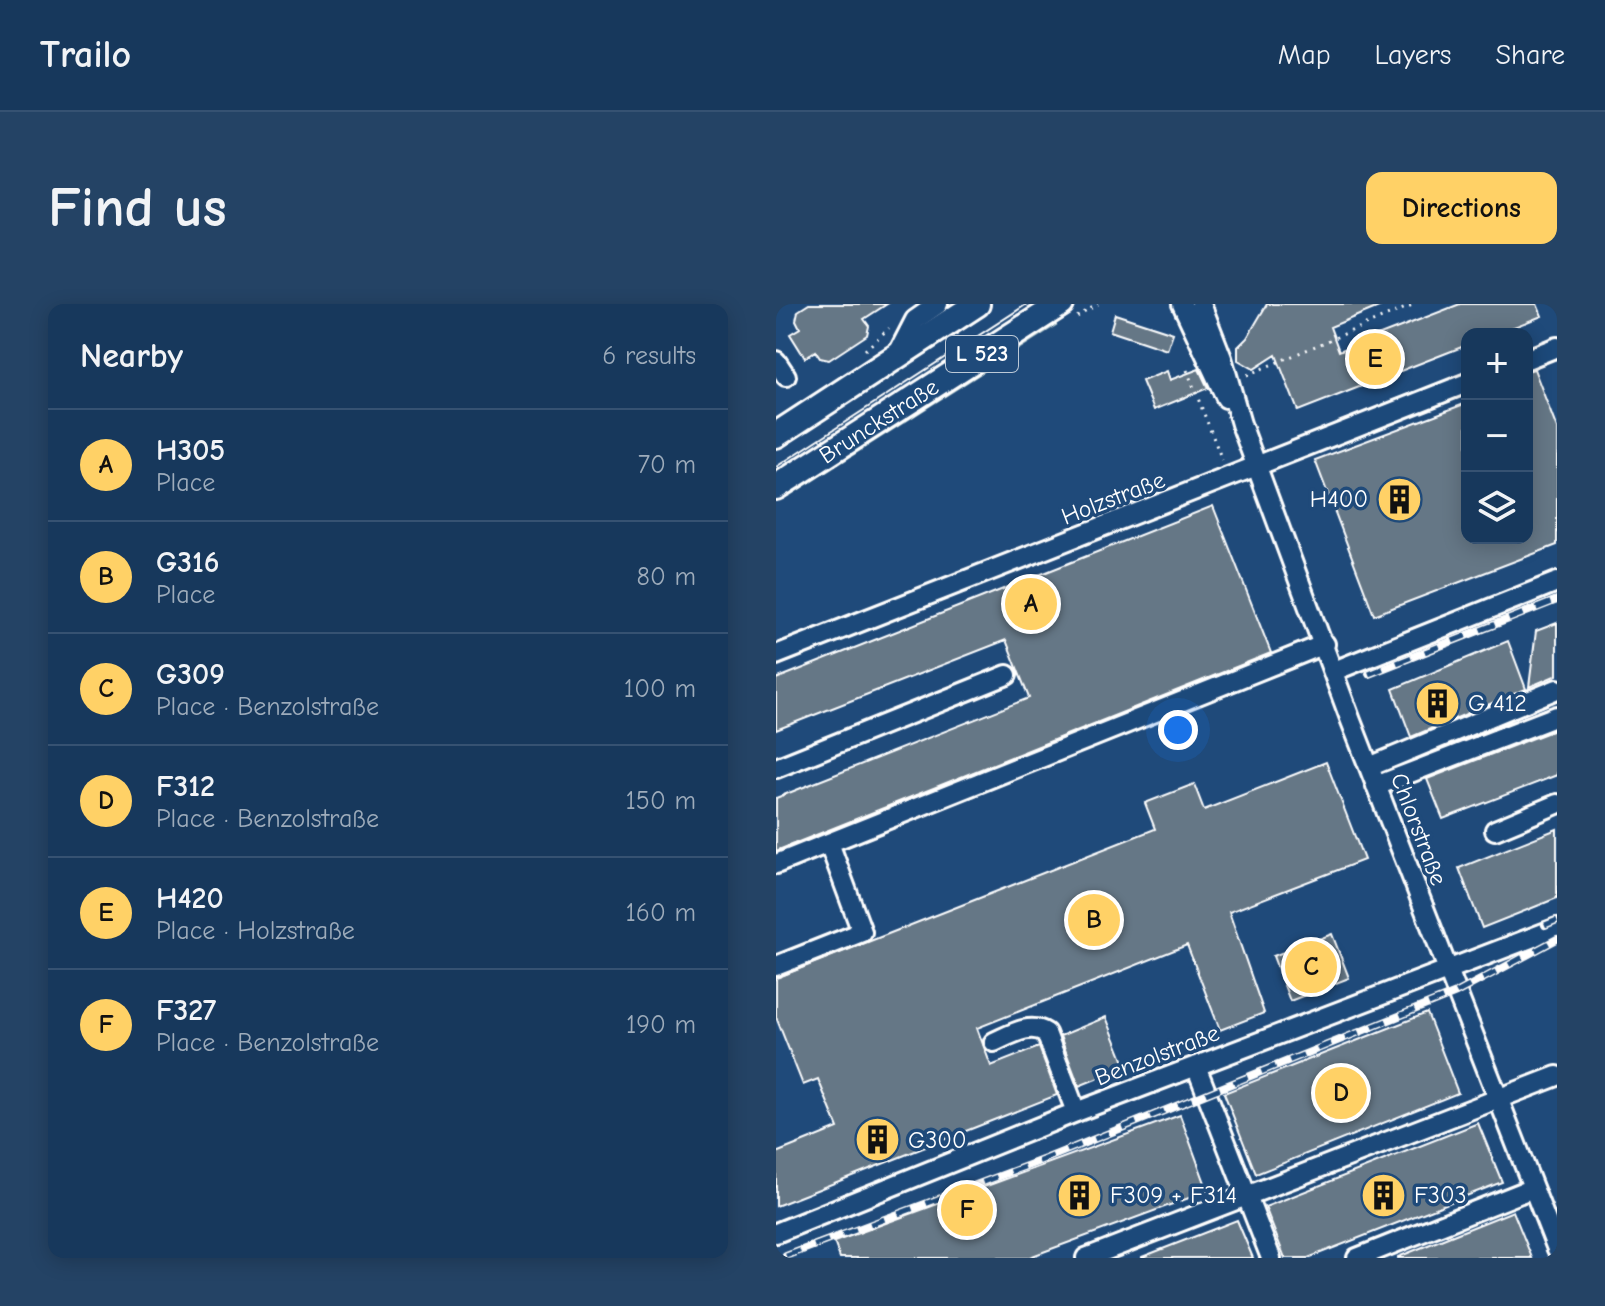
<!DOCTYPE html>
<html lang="en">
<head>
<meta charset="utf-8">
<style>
  :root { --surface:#17385c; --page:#244365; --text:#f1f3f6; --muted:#9eacbb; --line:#365272; --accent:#ffd166 }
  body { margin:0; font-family:"Comic Neue",sans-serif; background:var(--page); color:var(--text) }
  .controls { position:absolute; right:24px; top:24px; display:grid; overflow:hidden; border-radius:16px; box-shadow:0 4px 20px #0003 }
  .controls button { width:72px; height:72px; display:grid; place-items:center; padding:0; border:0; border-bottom:2px solid var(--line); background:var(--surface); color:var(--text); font:40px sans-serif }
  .you { position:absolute; left:402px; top:426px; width:28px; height:28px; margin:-20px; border:6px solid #fff; border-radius:50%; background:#1a73e8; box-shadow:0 0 0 12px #1a73e833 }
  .badge { display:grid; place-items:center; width:52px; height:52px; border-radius:50%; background:var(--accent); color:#111; font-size:26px; font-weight:700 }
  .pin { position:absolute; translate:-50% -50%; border:4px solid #fff; box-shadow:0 2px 8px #0006 }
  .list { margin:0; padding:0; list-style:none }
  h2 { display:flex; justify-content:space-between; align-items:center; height:104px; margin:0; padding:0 32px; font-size:34px }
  h2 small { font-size:26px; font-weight:400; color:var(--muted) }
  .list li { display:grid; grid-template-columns:52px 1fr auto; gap:24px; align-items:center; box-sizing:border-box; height:112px; padding:0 32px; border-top:2px solid var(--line) }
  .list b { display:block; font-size:30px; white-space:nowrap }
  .list p { margin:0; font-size:26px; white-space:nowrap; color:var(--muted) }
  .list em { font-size:26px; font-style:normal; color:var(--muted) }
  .icon { flex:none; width:44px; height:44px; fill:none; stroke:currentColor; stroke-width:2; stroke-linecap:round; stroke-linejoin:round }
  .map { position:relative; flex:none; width:781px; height:954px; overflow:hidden; border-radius:16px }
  header { display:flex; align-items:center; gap:48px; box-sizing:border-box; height:112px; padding:0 40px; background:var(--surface); border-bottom:2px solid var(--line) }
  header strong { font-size:38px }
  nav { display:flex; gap:44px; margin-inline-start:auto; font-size:28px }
  .intro { display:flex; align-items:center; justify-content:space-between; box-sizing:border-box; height:192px; padding:0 48px }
  h1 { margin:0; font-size:56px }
  .button { padding:20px 36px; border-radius:16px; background:var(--accent); color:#111; font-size:28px; font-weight:700 }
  main { display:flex; gap:48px; padding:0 48px }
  aside { flex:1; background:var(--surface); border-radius:16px; box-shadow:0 4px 20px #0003 }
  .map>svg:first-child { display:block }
  .green { fill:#4f7e89; stroke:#a7bec4; stroke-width:2 }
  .building { fill:#657786; stroke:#fff; stroke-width:2 }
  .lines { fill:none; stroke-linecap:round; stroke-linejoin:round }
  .minor-casing { stroke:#fff; stroke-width:24 }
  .major-casing { stroke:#fff; stroke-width:30 }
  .path { stroke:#fff; stroke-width:3; stroke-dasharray:2 6; stroke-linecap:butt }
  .minor { stroke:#1f4a7a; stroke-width:18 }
  .major { stroke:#1f4a7a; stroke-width:24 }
  .tram { stroke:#fff; stroke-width:2 }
  .rail-casing { stroke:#fff; stroke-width:8 }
  .rail { stroke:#1f4a7a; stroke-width:5; stroke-dasharray:15; stroke-linecap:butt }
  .labels { text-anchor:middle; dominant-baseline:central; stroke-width:7; stroke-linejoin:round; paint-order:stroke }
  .shield { fill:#1f4a7a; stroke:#bcc9d7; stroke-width:2 }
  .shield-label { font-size:22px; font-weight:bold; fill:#fff }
  .street-label { font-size:24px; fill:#fff; stroke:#1f4a7a }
  .poi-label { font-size:24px; fill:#fff; stroke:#1f4a7a; text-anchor:start }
</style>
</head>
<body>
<header>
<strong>Trailo</strong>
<nav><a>Map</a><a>Layers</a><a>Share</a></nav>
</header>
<div class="intro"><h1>Find us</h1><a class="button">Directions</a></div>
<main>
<aside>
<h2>Nearby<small>6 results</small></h2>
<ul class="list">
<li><span class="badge">A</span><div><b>H305</b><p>Place</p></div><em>70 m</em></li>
<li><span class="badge">B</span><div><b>G316</b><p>Place</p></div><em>80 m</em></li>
<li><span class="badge">C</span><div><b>G309</b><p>Place · Benzolstraße</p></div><em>100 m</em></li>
<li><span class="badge">D</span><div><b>F312</b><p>Place · Benzolstraße</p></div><em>150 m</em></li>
<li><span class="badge">E</span><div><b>H420</b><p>Place · Holzstraße</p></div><em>160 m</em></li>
<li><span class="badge">F</span><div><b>F327</b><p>Place · Benzolstraße</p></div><em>190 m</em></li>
</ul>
</aside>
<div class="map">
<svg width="781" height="954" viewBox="0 0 781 954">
  <rect width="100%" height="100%" fill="#1f4a7a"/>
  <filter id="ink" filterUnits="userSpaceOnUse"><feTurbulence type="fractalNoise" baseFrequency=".0125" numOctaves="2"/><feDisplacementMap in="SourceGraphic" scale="16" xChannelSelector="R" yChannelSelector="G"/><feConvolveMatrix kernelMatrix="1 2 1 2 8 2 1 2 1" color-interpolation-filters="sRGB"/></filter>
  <g filter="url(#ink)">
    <path class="green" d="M277,17L280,21L14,191L11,187Z"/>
    <path class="building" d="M33,0H111L88,15L93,22L91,31L53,56L44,54L39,47L29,54L14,30L24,24L20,16L22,7Z
      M491,0H610L554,23L563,47L684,0H761L766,12L720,30H691V41L522,107L500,51L478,65L462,56V43L471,34Z
      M339,10L397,29L391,46L334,27Z
      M423,65L432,84L378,106L366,77L391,67L394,76Z
      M758,65L781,125V241L598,311L539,156L691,99V234H751V67Z
      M437,202L495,349L0,547V494L253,394L230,336L0,426V375Z
      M781,319V371L753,383L760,327Z
      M732,337L750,385L635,433L617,385Z
      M781,425V471L667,515L651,475Z
      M550,458L588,556L453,608L488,709L444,726L411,641L201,724L215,762L263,743L281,791L0,902V849L62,824L42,775L27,781L0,713V674L379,525L369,499L418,480L428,506Z
      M781,525V594L706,624L683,564Z
      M556,630L573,674L514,697L497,652Z
      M651,709L682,789L480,870L448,789Z
      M330,713L350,763L303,782L284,732Z
      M404,811L432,887L251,954H64L58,938Z
      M702,819L726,878L532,954H509L489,903Z
      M737,907L756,954H622V953Z
      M461,916L477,954H366V953Z"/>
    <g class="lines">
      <defs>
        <path id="minor" d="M406,0L450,94
          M425,0L446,54L465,120L575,417L781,945
          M122,49L139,16L162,0
          M751,55L781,43
          M0,57L10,72
          M0,351L691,79
          M558,367L781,278
          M593,463L781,385
          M0,464L231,371
          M600,482L781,412
          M719,526L781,500
          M0,560L549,340
          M0,662L86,628L53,539
          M218,738C234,731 254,718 270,729L300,808
          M420,762L495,954
          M0,929L300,808L781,624
          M310,954L781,772
          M581,954L757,884"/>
        <g id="major">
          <path d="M0,131L201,0"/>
          <path id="s1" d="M0,183L285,0"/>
        </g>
      </defs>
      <use href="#minor" class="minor-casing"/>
      <use href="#major" class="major-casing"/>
      <path class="path" d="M301,13L322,0
        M89,46L113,24
        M411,66L446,156
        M471,71L639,0"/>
      <use href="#minor" class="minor"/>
      <use href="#major" class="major"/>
      <path class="tram" d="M0,163L251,0"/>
      <defs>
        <path id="rail" d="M593,370L781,296
          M769,621L781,616
          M10,952L269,855L680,689L781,635"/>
      </defs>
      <use href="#rail" class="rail-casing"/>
      <use href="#rail" class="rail"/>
    </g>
  </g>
  <defs>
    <symbol id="building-disc" viewBox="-11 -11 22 22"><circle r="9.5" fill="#ffd166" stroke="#1f4a7a"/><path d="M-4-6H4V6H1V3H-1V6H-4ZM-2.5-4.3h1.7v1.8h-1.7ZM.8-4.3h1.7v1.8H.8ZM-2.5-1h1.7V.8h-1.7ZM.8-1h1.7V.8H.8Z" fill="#111"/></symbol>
  </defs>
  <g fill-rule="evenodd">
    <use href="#building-disc" x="598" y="170" width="51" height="51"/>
    <use href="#building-disc" x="636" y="374" width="51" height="51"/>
    <use href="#building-disc" x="76" y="810" width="51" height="51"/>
    <use href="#building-disc" x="278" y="866" width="51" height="51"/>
    <use href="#building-disc" x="582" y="866" width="51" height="51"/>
  </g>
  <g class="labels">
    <rect class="shield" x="170" y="32" width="72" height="36" rx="6"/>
    <g class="shield-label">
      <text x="206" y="50">L 523</text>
    </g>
    <g class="street-label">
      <text stroke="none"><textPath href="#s1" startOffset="122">Brunckstraße</textPath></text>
      <text transform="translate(337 194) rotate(-21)">Holzstraße</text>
      <text transform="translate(643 525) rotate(69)">Chlorstraße</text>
      <text transform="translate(381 751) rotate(-21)">Benzolstraße</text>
    </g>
    <g class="poi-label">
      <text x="592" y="195" text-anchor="end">H400</text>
      <text x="692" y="399">G 412</text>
      <text x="132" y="836">G300</text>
      <text x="334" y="891">F309 + F314</text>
      <text x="638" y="891">F303</text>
    </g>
  </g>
</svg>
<div class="controls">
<button>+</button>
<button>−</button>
<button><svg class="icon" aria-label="layers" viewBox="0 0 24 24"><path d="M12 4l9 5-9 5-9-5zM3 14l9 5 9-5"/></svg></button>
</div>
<div class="you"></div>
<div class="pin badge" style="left:255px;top:300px">A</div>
<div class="pin badge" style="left:318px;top:616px">B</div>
<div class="pin badge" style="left:535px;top:663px">C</div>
<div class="pin badge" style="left:565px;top:789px">D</div>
<div class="pin badge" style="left:599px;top:55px">E</div>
<div class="pin badge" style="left:191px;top:906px">F</div>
</div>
</main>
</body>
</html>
